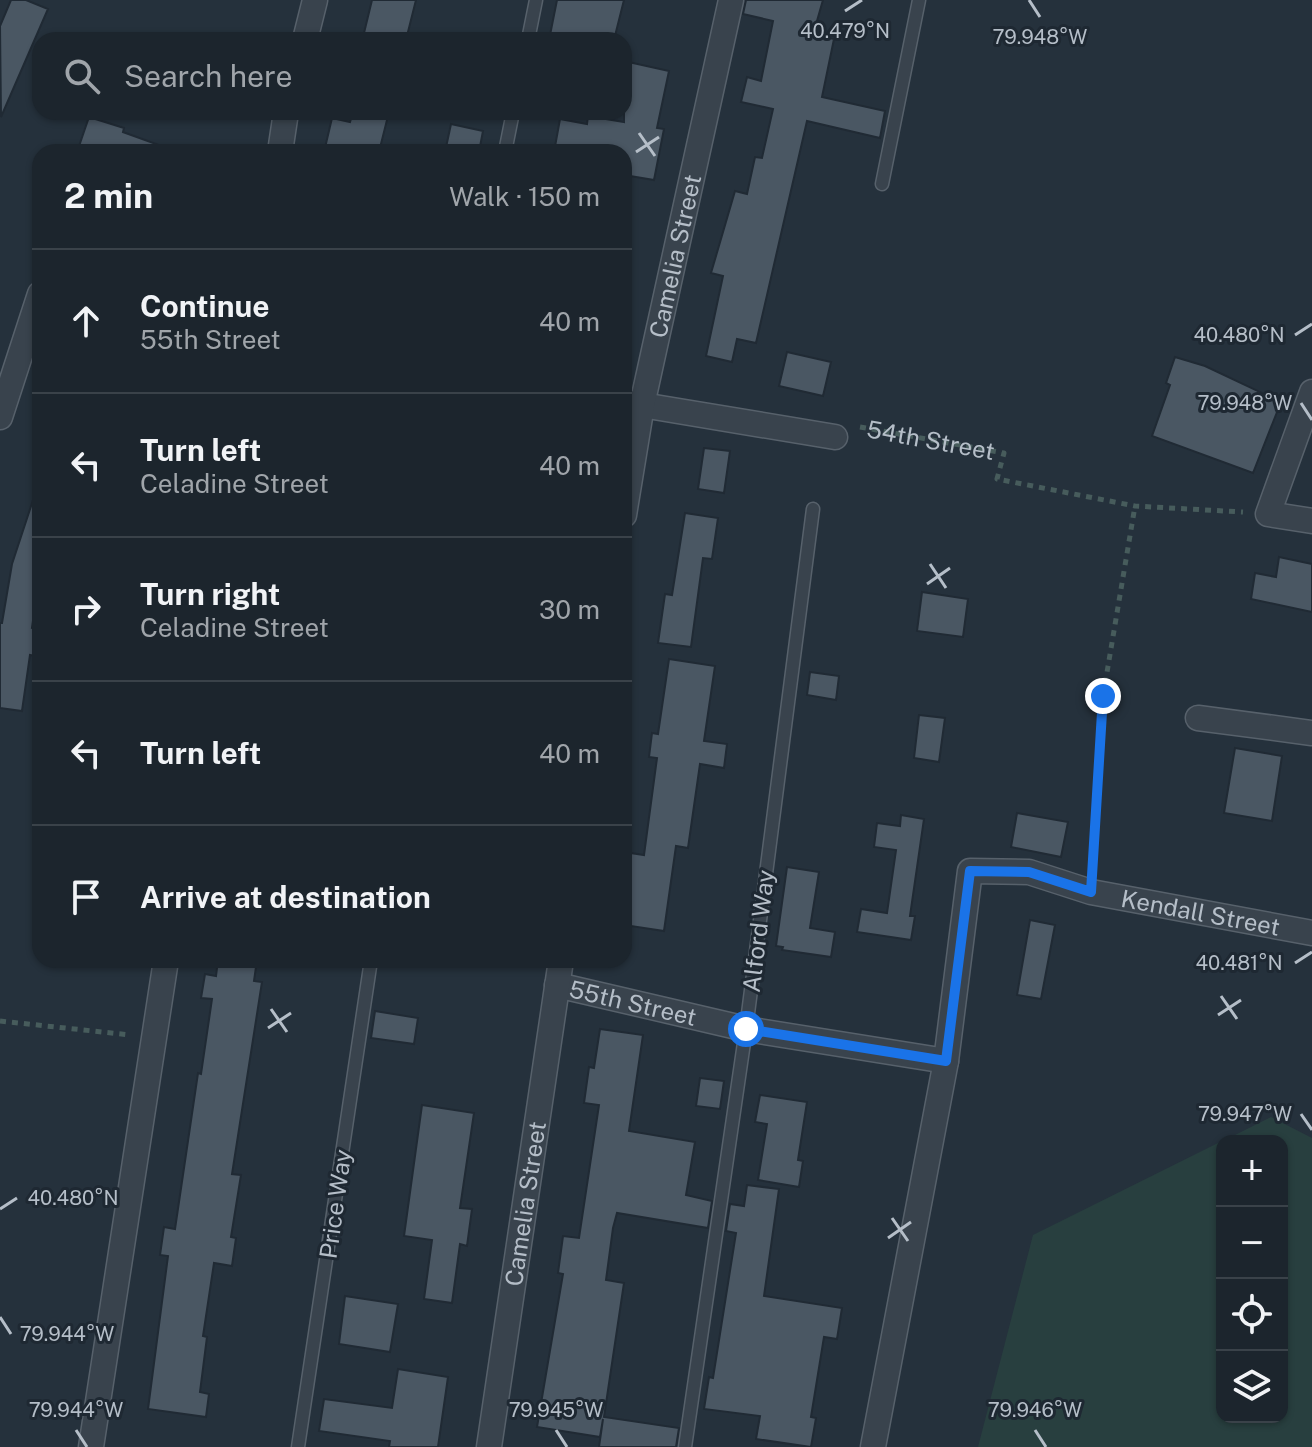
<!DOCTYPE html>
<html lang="en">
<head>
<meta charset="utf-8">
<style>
  :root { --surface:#1c252d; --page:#293139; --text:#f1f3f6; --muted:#a0a5aa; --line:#3a4249 }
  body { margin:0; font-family:"Public Sans",sans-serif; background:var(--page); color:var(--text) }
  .controls { position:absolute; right:24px; bottom:24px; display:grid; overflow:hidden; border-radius:16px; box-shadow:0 2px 6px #0004 }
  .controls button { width:72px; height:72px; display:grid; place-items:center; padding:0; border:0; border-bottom:2px solid var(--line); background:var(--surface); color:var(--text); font:40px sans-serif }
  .stop { position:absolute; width:24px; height:24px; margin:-18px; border:6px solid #1a73e8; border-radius:50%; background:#fff }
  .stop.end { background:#1a73e8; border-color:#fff; box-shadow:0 2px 8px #0008 }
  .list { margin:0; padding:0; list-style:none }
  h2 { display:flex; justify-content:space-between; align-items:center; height:104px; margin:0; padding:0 32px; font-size:34px }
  h2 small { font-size:26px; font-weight:400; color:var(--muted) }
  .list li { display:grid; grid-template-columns:52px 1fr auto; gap:24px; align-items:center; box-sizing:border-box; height:144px; padding:0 32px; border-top:2px solid var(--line) }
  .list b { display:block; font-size:30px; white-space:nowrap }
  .list p { margin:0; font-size:26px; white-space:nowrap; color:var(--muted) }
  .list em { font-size:26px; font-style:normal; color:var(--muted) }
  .icon { flex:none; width:44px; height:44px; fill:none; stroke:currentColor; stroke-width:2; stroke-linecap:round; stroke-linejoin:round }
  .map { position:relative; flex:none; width:1312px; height:1447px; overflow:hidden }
  .search { position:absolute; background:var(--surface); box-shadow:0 2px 6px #0004; left:32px; top:32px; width:600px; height:88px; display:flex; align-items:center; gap:20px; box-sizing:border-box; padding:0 28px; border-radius:24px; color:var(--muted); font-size:30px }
  .panel { position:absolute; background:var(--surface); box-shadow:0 2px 6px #0004; left:32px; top:144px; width:600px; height:824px; border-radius:24px }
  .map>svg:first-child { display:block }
  .green { fill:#283f3f }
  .building { fill:#4a5763; stroke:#202a34; stroke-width:2 }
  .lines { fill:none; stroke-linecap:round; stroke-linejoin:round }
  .service-casing { stroke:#57616b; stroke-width:15 }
  .minor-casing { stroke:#57616b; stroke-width:27 }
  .path { stroke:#475c5c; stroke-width:5; stroke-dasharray:6 6; stroke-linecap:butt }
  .service { stroke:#39434d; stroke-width:12 }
  .minor { stroke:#39434d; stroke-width:24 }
  .route { stroke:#1a73e8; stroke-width:10 }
  .ticks { fill:none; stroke:#b5bec8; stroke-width:3 }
  .labels { text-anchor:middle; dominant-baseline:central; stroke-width:6; stroke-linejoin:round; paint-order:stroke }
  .street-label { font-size:24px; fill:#b5bec8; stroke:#1e2832 }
  .ticks-label { font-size:20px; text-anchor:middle; fill:#b5bec8; stroke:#1e2832; stroke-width:6; stroke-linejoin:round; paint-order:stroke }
</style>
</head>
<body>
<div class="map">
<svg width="1312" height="1447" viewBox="0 0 1312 1447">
  <rect width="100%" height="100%" fill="#25313c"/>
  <path class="green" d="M1271,1117L1312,1138V1447H978L1033,1235L1222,1141V1417H1282V1141H1223Z"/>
  <path class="building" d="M11,0H26L48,9L1,117L0,26Z
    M372,0H416L406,40H367L369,34L364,33Z
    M557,0H624L614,40H549Z
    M746,0H823L813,35L834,39L822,97L885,111L880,138L807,121L756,343L737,339L732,362L706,356L723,276L711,273L735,191L747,194L755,157L762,158L773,109L741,102L747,77L761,81L773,21L743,14Z
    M624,61L669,71L657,128L664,129L654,180L624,175V152H554L560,119L587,124L588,116L624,122Z
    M353,112H389L379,152H324L332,118L350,122Z
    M89,117L124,128L123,132L170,149L169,152H77Z
    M451,124L483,131L479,152H445Z
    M787,352L831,362L823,396L779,386Z
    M1175,357L1205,366L1281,402L1253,473L1152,436L1170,385L1166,383Z
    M704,448L730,451L724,493L698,489Z
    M35,494L40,495V571L32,628L40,629V657L30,655L22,711L0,708V623H2L12,564Z
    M685,513L718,518L712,559L703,558L691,647L658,643L665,594L672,595Z
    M1279,557L1312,564V612L1251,599L1255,573L1276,577Z
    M922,592L968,599L963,637L917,631Z
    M669,659L715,666L704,741L727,744L724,768L700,764L688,848L676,846L664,931L624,925V852L644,855L657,758L649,757L652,733L658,734Z
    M810,672L839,676L836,700L807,695Z
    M919,715L945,718L939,762L914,758Z
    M1235,748L1282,756L1272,821L1224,813Z
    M1017,813L1068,822L1061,857L1011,847Z
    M901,815L924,819L910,916H915L911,940L857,932L861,909L887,913L896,850L874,847L877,823L900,826Z
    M787,867L819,872L810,928L835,932L831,957L782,950L783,947L776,946Z
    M1030,920L1055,925L1041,999L1017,995Z
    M218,960H257L254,981L262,982L232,1174L241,1175L231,1237L236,1238L232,1266L214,1263L203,1336L207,1337L200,1392L209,1394L206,1417L148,1409L168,1256L160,1255L164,1227L175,1229L198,1073L201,1074L212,999L201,998L205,974L216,976Z
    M375,1011L418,1018L414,1044L371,1038Z
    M600,1029L643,1035L629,1131L695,1142L686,1195L712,1201L708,1228L617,1213L613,1228L606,1280L624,1283L604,1417L679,1428L676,1447H599L603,1419L600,1437L537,1427L563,1274L558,1273L563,1236L579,1238L599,1105L584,1103L589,1067L594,1068Z
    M700,1078L724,1081L720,1109L696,1106Z
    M760,1095L807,1102L798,1160L803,1161L799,1187L758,1180L767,1124L755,1122Z
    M422,1105L474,1113L460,1208L472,1209L467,1246L460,1244L452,1303L424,1299L432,1240L404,1236Z
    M747,1185L779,1189L764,1296L842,1308L837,1339L824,1337L811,1417L816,1418L811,1447L756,1439L760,1416L704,1409L709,1377L713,1378L736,1233L726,1231L730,1204L744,1206Z
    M345,1296L398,1304L390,1352L339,1344Z
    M398,1369L448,1377L438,1447H389L390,1441L319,1431L324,1399L392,1408Z"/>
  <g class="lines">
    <defs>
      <path id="service" d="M528,40L536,0
        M505,152L513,112
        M882,184L919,0
        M298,1447L371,960
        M685,1447L746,1029L813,509"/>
      <g id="minor">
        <path d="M305,40L315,0"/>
        <path d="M280,152L286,112"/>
        <path d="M1312,392L1268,514L1312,521"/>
        <path d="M624,402L835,437"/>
        <path d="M0,417L40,294"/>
        <path id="s2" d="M624,515L642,405L731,0"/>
        <path d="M1198,718L1312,733"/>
        <path id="s3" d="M557,985L746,1029L946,1061"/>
        <path d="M91,1447L166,960"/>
        <path id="s4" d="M489,1447L561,960"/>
        <path id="s5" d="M873,1447L946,1061L970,871L1029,872L1091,892L1312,933"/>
      </g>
    </defs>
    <use href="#service" class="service-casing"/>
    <use href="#minor" class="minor-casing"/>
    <g class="path">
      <path id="s1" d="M860,427L1004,453L997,479L1135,506L1243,512"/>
      <path d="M1093,863L1103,696L1135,506"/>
      <path d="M0,1021L130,1035"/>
    </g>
    <use href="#service" class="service"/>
    <use href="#minor" class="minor"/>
  </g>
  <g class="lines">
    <path class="route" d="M746,1029L946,1061L970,871L1029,872L1091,892L1103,696"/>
  </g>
  <path class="ticks" d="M1029,0L1040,17M845,11L862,0M639,133L655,156M636,152L659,137M1295,335L1312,324M1301,403L1312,420M930,564L946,588M927,584L950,568M1295,963L1312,952M1221,996L1237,1019M271,1009L287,1032M1218,1015L1241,1000M268,1028L291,1013M1301,1114L1312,1130M0,1209L17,1198M892,1218L908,1241M888,1238L911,1222M0,1317L11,1334M76,1430L87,1447M556,1430L567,1447M1035,1430L1046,1447"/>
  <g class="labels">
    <g class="street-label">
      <text stroke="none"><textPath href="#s2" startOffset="264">Camelia Street</textPath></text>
      <text stroke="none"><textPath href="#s1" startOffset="72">54th Street</textPath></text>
      <text stroke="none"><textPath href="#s5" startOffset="820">Kendall Street</textPath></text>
      <text transform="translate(758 931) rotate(-83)">Alford Way</text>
      <text stroke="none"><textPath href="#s3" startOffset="78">55th Street</textPath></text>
      <text transform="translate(335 1204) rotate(-82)">Price Way</text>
      <text stroke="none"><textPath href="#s4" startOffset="246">Camelia Street</textPath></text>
    </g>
  </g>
  <g class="ticks-label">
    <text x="845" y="38">40.479°N</text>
    <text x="1040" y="44">79.948°W</text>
    <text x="1239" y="342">40.480°N</text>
    <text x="1245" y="410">79.948°W</text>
    <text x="1239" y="970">40.481°N</text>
    <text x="1245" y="1121">79.947°W</text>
    <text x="73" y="1205">40.480°N</text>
    <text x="67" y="1341">79.944°W</text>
    <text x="76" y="1417">79.944°W</text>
    <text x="556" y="1417">79.945°W</text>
    <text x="1035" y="1417">79.946°W</text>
  </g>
</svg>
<div class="controls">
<button>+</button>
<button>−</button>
<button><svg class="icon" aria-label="locate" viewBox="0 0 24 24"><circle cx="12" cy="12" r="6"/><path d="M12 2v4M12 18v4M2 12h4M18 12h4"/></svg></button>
<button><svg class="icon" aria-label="layers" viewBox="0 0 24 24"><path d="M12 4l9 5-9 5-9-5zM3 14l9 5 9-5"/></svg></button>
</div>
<div class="stop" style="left:746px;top:1029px"></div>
<div class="stop end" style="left:1103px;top:696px"></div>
<div class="search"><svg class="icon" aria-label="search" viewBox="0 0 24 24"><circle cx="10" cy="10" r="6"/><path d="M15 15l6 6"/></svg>Search here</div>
<section class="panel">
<h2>2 min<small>Walk · 150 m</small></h2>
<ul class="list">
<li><svg class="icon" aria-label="ahead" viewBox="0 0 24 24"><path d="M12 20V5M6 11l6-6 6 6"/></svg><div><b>Continue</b><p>55th Street</p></div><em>40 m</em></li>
<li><svg class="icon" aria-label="left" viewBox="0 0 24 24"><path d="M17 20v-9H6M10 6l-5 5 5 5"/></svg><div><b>Turn left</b><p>Celadine Street</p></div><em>40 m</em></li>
<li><svg class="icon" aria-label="right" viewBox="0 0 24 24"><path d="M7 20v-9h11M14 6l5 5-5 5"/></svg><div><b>Turn right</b><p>Celadine Street</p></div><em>30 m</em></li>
<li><svg class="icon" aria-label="left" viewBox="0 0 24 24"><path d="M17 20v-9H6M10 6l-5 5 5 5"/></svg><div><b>Turn left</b></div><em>40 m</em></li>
<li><svg class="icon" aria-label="arrive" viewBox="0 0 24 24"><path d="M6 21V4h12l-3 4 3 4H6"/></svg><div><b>Arrive at destination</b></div></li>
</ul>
</section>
</div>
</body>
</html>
